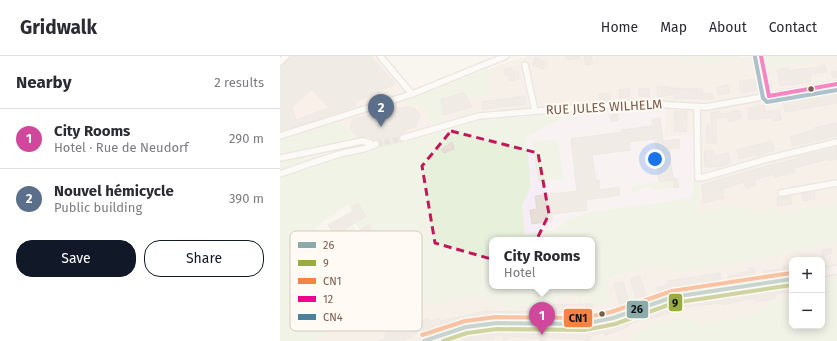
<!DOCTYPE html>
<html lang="en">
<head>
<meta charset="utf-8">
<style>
  :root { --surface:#fff; --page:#f7f7f7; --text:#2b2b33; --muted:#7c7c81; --line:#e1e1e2; --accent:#111827 }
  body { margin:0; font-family:"Fira Sans",sans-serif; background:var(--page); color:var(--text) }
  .controls { position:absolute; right:12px; bottom:12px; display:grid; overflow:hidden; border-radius:8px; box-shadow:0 2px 10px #0003 }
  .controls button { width:36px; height:36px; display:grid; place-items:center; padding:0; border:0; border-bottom:1px solid var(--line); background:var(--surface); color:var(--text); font:20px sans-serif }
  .you { position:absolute; left:375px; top:103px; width:14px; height:14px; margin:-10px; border:3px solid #fff; border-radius:50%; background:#1a73e8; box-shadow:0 0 0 6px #1a73e833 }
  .badge { display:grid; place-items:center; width:26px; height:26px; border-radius:50%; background:var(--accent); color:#fff; font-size:13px; font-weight:700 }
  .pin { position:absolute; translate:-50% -33px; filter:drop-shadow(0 1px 2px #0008) }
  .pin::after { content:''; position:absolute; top:21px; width:14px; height:12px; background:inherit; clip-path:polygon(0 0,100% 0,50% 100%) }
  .popup { position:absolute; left:209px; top:181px; width:106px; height:52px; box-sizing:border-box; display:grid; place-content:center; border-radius:8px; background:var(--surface); filter:drop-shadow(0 1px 3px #0005); font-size:13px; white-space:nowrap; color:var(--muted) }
  .popup b { font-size:15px; color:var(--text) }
  .popup::after { content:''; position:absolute; left:50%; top:100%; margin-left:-8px; border:8px solid transparent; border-top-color:var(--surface) }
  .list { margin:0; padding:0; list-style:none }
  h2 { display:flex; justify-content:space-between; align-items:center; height:52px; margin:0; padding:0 16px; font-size:17px }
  h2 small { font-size:13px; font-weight:400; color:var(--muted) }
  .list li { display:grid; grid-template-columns:26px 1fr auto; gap:12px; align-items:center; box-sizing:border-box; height:60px; padding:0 16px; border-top:1px solid var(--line) }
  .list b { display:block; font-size:15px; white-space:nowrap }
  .list p { margin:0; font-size:13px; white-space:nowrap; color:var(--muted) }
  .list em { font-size:13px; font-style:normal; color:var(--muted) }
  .actions { display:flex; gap:8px; padding:12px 16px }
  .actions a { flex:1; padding:9px 0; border:1px solid var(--accent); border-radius:16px; text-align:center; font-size:14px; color:var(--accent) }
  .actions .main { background:var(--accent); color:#fff }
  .map { position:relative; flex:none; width:557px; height:285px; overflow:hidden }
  header { display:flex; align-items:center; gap:24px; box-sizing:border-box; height:56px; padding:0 20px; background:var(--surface); border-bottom:1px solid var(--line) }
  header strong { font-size:19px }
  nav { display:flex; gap:22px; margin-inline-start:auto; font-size:14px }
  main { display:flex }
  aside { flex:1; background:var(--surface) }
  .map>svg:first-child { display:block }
  .residential { fill:#f2e8de }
  .commercial { fill:#f6e8e1 }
  .education { fill:#f6eef6 }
  .green { fill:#e7f0db; fill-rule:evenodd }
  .building { fill:#e6ded7; stroke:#e2d8d2; fill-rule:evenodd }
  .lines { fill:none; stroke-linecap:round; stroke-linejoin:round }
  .street-tunnel { stroke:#d9cfc7; stroke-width:5.5; stroke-dasharray:5.5 3; stroke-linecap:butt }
  .street-casing { stroke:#d7d1cb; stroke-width:8 }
  .primary-casing { stroke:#dad1cc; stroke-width:10 }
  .street { stroke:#fefefd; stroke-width:5.5 }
  .primary { stroke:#f3eee8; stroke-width:8 }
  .bus-1-casing { stroke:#fffaf3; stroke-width:7 }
  .bus-2-casing { stroke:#fffaf3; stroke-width:7 }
  .bus-3-casing { stroke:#fffaf3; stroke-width:7 }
  .bus-4-casing { stroke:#fffaf3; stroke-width:7 }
  .bus-5-casing { stroke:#fffaf3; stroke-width:7 }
  .bus-1 { stroke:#8aaba9; stroke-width:4 }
  .bus-2 { stroke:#99ac3f; stroke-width:4 }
  .bus-3 { stroke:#f58345; stroke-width:4 }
  .bus-4 { stroke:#ed028c; stroke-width:4 }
  .bus-5 { stroke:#4c819e; stroke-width:4 }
  .marked { fill:none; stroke:#c2185b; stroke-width:3; stroke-dasharray:8 5; stroke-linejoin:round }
  .bus-dot { fill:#7a5c4d; stroke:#fffaf3; stroke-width:1.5 }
  .labels { text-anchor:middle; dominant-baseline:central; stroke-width:4; stroke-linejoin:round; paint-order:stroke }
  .street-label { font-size:13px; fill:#7a5c4d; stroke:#fffaf3 }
  .key { fill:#fffaf3; stroke:#d7cbc1; stroke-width:1 }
  .key-label { font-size:11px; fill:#7a5c4d }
  .line-badge { stroke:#fffaf3; stroke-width:1.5 }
  .pale-badge-label { font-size:11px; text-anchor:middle; font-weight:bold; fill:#111 }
</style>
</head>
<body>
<header>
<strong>Gridwalk</strong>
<nav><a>Home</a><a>Map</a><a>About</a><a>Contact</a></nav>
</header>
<main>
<aside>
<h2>Nearby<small>2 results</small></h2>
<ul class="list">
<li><span class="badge" style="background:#d1479c">1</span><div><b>City Rooms</b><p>Hotel · Rue de Neudorf</p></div><em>290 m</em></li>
<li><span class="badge" style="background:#5c6f8a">2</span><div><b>Nouvel hémicycle</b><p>Public building</p></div><em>390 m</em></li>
</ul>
<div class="actions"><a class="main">Save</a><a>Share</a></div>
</aside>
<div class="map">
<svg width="557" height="285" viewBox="0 0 557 285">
  <rect width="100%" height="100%" fill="#f9f5f0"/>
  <path class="residential" d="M248,0H395L406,4L486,0L489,10L532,7L531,0H557V148L498,159L452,156L449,148L421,158L418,148L420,128L413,126V79L385,81L386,51L380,54H375V50L348,51L256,58L198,65L158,75L155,68L164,65L161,43L184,37L209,36L207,13Z
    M557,185V222L542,230V204H512V242L489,248L481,257L423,268L407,262L369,269L350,285H36L35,282L83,266L79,253L122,237L128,252L204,239L206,244L222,243V249L268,250L288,238H295L297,248L331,244L325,225L370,209L399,216L479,203Z"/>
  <path class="commercial" d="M0,0H100L135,41L126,45L141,48L146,53V62L155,68L158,75L99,91L88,80L77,82L63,68L59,67L0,84Z"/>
  <path class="education" d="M375,50V54H379V51H386L385,81L413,79L414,121L412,142L310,156L287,164L278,172L245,179L242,150L251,130L246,81L285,60L322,52Z"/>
  <path class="green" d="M395,0H460C440,10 415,8 395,0Z
    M486,0H531L532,7L488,10Z
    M207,13L209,37L190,43L184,37L162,43L164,65L155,68L146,62V53L141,48L128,51L126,45Z
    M314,53L285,60L246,81L251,130L242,150L245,179L278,172L287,164L310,156L412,142L413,126L420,128L418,148L421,158L450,148L452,155L470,150L473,158L496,151L498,159L557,148V185L479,203L399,216L370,209L325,224L331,244L328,246L297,248V242L295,238H288L268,250L222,249V243L206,244L204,239L128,252L122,237L80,253L84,266L35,282L36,285H0V84L59,67L63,68L77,82L88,80L91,83L86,82L78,84L88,96L99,91L198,65ZM78,147L86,160L75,167L80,174L89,169L94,178L85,183L92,194L102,186L113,204C100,212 81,221 66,218L60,211L47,217L45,214L50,212L38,190L50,183L48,180L43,182L36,171L68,148L71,151ZM212,184H312V230H212Z
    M278,83L283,123L258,126L253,86Z
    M393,124L394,132L375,134L373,131L362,132L354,137L351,135L353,130Z
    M73,169L89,196L79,202L63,174Z
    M557,222V285H350L369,269L407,262L423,268L481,257L489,248L512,242V270H542V230Z"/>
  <path class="building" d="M13,0H90L116,28L74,47L76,50L0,76V11ZM32,33L49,52L16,64L12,51Z
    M286,0H299V2L287,4Z
    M304,0H311L313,8L306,9Z
    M255,2L266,6L264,13L252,9Z
    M545,9L547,16L530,18L531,26L500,30L497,14L508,12V15L529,12L530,13Z
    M232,12L233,15H238L239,23L230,25L229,19L225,20L224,13Z
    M557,15V21L553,22L551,16Z
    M477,23L479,33L461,37L459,25Z
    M448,29L450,37L438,39L437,31Z
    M388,30L389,32L422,33V38L432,37L433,43L394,42V38L378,41L377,31Z
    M369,32L370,41L359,40L358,33Z
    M349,33L350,41L340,42L339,34Z
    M184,37L192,51L163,59L161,43Z
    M329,37L330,44H320L319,38Z
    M557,37V47L505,56L503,45Z
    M245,40L246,48L203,53L202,46Z
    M484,49L485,56L499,54L501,64L493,65L492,61L469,64L468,52Z
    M113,50L116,53L128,51L135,53L140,59L136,71L126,73L124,77L120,79L119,83L122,86L99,91L100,88L98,84L93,85L88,80L78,82L70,72L73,63L90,59L91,56Z
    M459,54L461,62L449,66L448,61L436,62L437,87H427V69H432L430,57L440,55L441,59Z
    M395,55H407L406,76L394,75Z
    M338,58V65H331L330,59Z
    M380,62L383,85L399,83L400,92L389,93L393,124L379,126L375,83L349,86L350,94L312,99L316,124H319L320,134L339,131L340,139L306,144L307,154L272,158V165L252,168L250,154L257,153L255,140L297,135L291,83L342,76L341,74L373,70L372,63Z
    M557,67V80L513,90L510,81L534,74V72Z
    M492,85L494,94L477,100V98L459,103L457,94Z
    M172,86L174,93L164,97L161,94Z
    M557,92V103L549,105L548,103L514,112L515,116L495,121L494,118L474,124L476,129L466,132L464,126L442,133L444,142L423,147L422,129L487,110L517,103V101Z
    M424,95H434L435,100L448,97L451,107L442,110L426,111L425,109Z
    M393,122H397L399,131L394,132Z
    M534,136L535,143L523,145L522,138Z
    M510,140L512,148L498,150L497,142Z
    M78,147L86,160L63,174L79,202L102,186L112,203L102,209L97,200L71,216L47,178L52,175L48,169L73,155L71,151Z
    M89,168L94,178L82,185L77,176Z
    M551,192L552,197L544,199L546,210L542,211V194Z
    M511,209L512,217L484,222L483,215L504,213L503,210Z
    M469,212H474L475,223L450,226L449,220L462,218V216H469Z
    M440,217L441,226L384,234L385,236L379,238L377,232L388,228V225Z
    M360,220L366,241L357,244L350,223Z
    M343,226L349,246L340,249L334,228Z
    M512,230V236L495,238V242L486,244L476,245L475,243H467L443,249L442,247L406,251L405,245Z
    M397,247L398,252L391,254L392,256L371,263V261L365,262L347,269L348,271L328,278L325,279L324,276L309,281L310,284L266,281V285H260V283L242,281L230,280V283H223V279H214L215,283L207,284V282L194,285H184L182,279L223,273H244V275L267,278V275L301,276V274L329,269Z
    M312,248L313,256H315L316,260L308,261L306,255H294L295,259L269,260V262L245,260L246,262H207L185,266L152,275L151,272L131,278L132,281L120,285H99L106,282L105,277L133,271V268L148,262L149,266L160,262V265L206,255L238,256L248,255V253L273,254V249Z"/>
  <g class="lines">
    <path class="street-tunnel" d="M96,88L123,82"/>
    <defs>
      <path id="street" d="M100,0L132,38
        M481,0L489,40
        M0,6L6,0
        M245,9L255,55
        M417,51L418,122L425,121L487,103L557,86
        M0,80L132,38L226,0
        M123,82L199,60L354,47L426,51L557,28
        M0,102L82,85L90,87L92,90
        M0,118C20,111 40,104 60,98C73,94 84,95 96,88
        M501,137L557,127"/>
      <path id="primary" d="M542,217L557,213
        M144,285L186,271L200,269L217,267L304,268L333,262L393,241L512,223"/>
    </defs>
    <use href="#street" class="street-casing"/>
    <use href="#primary" class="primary-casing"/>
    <use href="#street" class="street"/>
    <use href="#primary" class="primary"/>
    <defs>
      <path id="bus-1" d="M144,285L186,271L217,267L304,268L333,262L393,241L512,223"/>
      <path id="bus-2" d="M163,285L187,277L217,273L305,274L335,268L394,247L512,229"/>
      <path id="bus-3" d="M142,279L185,265L216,261L303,262L331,256L392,235L511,217"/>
      <path id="bus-4" d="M481,0L489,40
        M489,40L557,28"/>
      <path id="bus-5" d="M475,1L483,42L487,46L557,34"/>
    </defs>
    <use href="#bus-1" class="bus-1-casing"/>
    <use href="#bus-2" class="bus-2-casing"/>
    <use href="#bus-3" class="bus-3-casing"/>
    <use href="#bus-4" class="bus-4-casing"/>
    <use href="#bus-5" class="bus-5-casing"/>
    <use href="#bus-1" class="bus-1"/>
    <use href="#bus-2" class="bus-2"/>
    <use href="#bus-3" class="bus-3"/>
    <use href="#bus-4" class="bus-4"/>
    <use href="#bus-5" class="bus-5"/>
  </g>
  <path d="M0 0H557V285H0ZM171,75L258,97L269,158L243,212L155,187L142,110Z" fill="#f9f5f0" fill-opacity=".55" fill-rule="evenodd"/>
  <path class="marked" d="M171,75L258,97L269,158L243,212L155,187L142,110Z"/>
  <g class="bus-dot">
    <circle cx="531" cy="33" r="3.5"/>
    <circle cx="322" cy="258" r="3.5"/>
  </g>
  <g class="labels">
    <g class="street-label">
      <text transform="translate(324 51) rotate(-3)">RUE JULES WILHELM</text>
    </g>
  </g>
  <rect x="10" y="175" width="132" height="100" rx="6" class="key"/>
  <rect x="18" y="186" width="18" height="6" fill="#8aaba9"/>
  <rect x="18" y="204" width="18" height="6" fill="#99ac3f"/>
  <rect x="18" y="222" width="18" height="6" fill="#f58345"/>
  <rect x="18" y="240" width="18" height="6" fill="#ed028c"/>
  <rect x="18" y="258" width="18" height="6" fill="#4c819e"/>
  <g class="key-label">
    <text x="43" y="193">26</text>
    <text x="43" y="211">9</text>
    <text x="43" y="229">CN1</text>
    <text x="43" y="247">12</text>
    <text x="43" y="265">CN4</text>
  </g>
  <g class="line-badge">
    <rect x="388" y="237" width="15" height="19" rx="4" fill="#99ac3f"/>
    <rect x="346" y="244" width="23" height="19" rx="4" fill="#8aaba9"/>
    <rect x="283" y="252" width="30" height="20" rx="4" fill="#f58345"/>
  </g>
  <g class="pale-badge-label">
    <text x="395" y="251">9</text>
    <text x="357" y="257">26</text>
    <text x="298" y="266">CN1</text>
  </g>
</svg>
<div class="controls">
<button>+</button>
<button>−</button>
</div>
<div class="you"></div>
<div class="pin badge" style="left:262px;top:279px;background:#d1479c">1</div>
<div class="popup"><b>City Rooms</b>Hotel</div>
<div class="pin badge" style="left:101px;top:71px;background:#5c6f8a">2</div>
</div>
</main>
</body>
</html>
